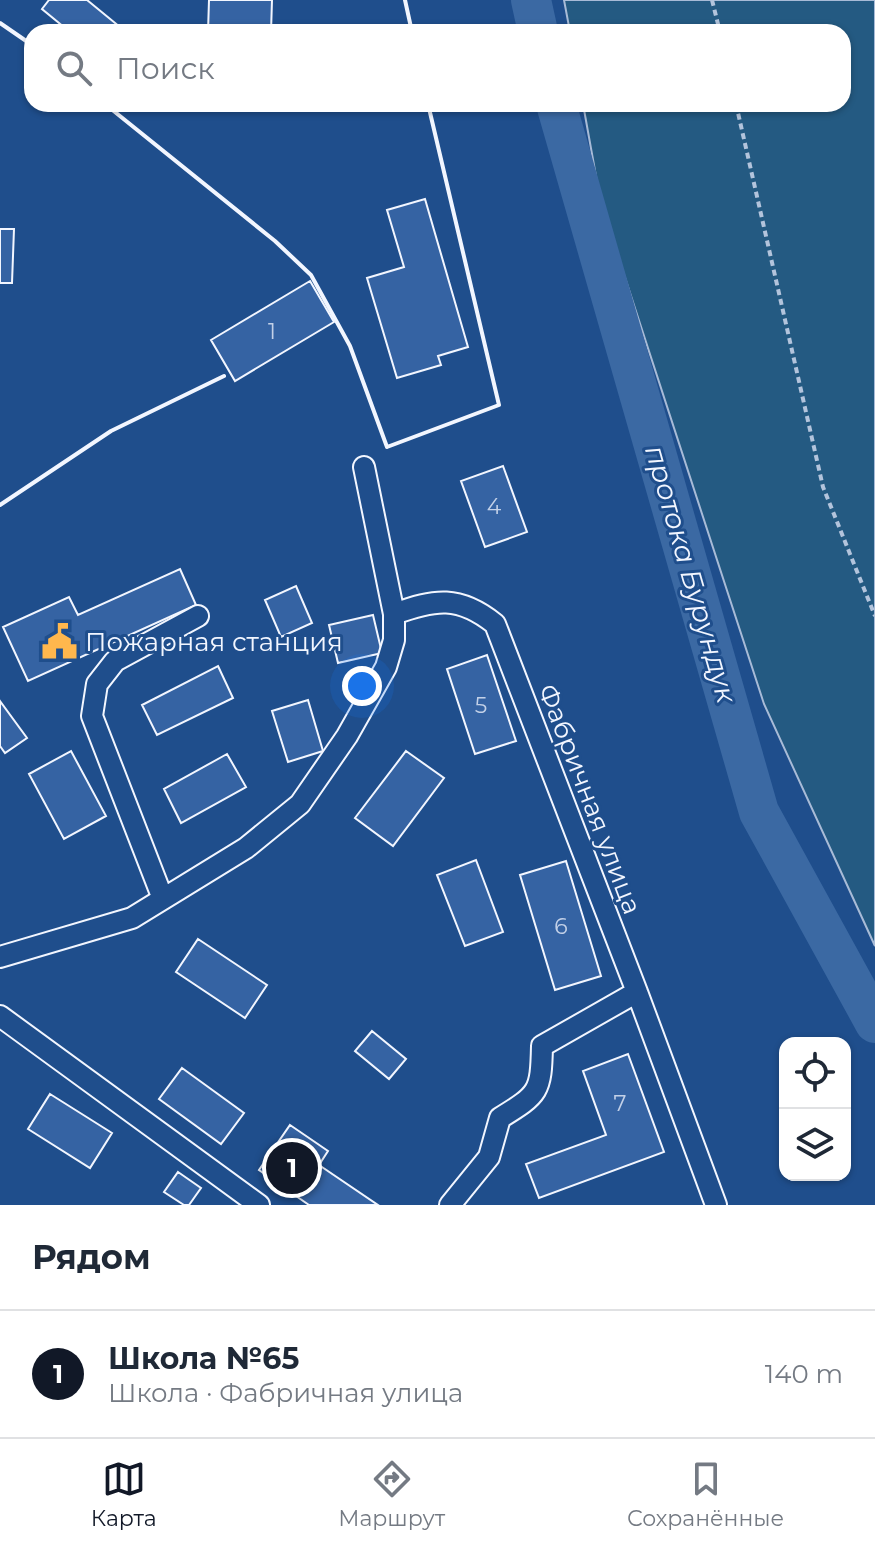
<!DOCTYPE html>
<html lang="ru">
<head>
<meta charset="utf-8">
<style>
  :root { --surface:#fff; --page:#f2f2f3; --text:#1f2937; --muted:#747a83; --line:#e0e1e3; --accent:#111827 }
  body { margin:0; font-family:Montserrat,sans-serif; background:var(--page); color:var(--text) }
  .controls { position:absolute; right:24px; bottom:24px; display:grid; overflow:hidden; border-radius:16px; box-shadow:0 2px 6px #0004 }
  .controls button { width:72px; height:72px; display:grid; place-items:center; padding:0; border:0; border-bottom:2px solid var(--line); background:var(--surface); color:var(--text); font:40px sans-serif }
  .you { position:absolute; left:362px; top:686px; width:28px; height:28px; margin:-20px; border:6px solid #fff; border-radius:50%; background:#1a73e8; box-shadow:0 0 0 12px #1a73e833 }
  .badge { display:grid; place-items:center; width:52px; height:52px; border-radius:50%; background:var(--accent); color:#fff; font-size:26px; font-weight:700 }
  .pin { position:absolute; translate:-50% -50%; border:4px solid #fff; box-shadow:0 2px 8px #0006 }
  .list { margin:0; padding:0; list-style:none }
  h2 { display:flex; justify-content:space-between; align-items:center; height:104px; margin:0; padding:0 32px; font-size:34px }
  h2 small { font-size:26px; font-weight:400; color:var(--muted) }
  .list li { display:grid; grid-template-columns:52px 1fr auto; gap:24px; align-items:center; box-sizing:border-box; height:128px; padding:0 32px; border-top:2px solid var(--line) }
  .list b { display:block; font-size:30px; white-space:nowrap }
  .list p { margin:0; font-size:26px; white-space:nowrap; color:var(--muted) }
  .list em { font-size:26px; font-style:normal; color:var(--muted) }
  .icon { flex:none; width:44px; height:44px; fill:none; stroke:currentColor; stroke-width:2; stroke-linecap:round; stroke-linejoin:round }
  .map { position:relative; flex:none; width:875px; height:1205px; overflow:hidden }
  .search { position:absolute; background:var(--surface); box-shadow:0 2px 6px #0004; left:24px; right:24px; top:24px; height:88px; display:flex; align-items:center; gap:20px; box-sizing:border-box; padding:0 28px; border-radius:24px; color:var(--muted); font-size:30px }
  .sheet { height:232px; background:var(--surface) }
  nav { display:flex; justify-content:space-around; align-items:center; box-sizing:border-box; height:112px; border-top:2px solid var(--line); background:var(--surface); font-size:22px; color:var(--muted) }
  nav a { display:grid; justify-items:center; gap:4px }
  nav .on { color:var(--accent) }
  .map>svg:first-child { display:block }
  .green { fill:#245a82; stroke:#a8bbd7; stroke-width:2 }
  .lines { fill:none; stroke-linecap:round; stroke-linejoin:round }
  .river { stroke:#3b69a3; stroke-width:40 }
  .building { fill:#3563a3; stroke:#f2f6ff; stroke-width:2 }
  .minor-casing { stroke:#f2f6ff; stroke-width:24 }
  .path { stroke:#b3c4dc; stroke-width:4; stroke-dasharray:6 4; stroke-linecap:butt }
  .minor { stroke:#1f4e8c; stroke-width:20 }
  .wall { stroke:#f2f6ff; stroke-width:4 }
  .labels { text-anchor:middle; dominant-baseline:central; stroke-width:6; stroke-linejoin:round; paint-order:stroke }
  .number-label { font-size:22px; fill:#c3d1e8 }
  .poi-label { font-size:26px; fill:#f2f6ff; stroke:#1f4e8c; text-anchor:start }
  .street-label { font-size:26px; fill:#f2f6ff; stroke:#1f4e8c }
  .water-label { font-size:28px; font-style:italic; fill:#f2f6ff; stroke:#1f4e8c }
</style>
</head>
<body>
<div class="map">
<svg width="875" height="1205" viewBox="0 0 875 1205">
  <rect width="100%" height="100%" fill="#1f4e8c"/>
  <path class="green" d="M564,0H875V946L764,704L601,204L583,104H843V32H570Z"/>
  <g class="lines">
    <path class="river" d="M531,0L538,32
      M556,104L759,812L875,1023"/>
  </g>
  <path class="building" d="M49,0H87L126,32H70L42,9Z
    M209,0H272L271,32H208Z
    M215,104H350V107Z
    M425,199L468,347L438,356L441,365L397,378L367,278L404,267L387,210Z
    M0,229H14L12,283H0Z
    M310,281L334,322L235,381L211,340Z
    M503,466L527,532L485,547L461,481Z
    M180,569L196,605L28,681L3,627L69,597L78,615Z
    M296,586L312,623L281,637L265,600Z
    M373,615L382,653L338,663L329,625Z
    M487,655L516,741L475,754L447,669Z
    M218,666L233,698L157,735L142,705Z
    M308,700L323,751L288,762L272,711Z
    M0,701L27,738L5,753L0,746Z
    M71,751L106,816L64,839L29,774Z
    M406,751L444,778L393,846L355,818Z
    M227,754L246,787L181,823L164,789Z
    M476,860L503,932L465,946L437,875Z
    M566,861L601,976L555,990L520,875Z
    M198,939L267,985L245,1018L176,972Z
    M372,1031L406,1059L389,1079L355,1051Z
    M628,1054L664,1152L539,1198L526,1164L606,1135L583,1071Z
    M182,1068L244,1113L221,1144L159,1099Z
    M50,1094L112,1133L90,1168L28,1129Z
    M290,1125L328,1151L319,1165L378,1205H309L259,1170Z
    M178,1172L201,1188L189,1205H184L164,1192Z"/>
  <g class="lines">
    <defs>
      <path id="minor" d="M394,614C435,599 459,595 495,624L637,992L716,1205
        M163,899L92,716L97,684L115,661L198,616
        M0,957L132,918L246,848L300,804L347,736L386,667L394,640V614L364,467
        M0,1016L259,1205
        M450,1205L489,1157L500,1118C539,1094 541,1092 542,1046L637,992"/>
    </defs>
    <use href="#minor" class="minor-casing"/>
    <path class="path" d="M712,0L720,32
      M736,104L823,487L875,616"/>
    <use href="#minor" class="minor"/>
    <path class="wall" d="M405,0L412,32
      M0,23L32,45
      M105,104L275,241L311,275L350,346L387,447L499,405L428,104
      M0,505L111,431L224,376"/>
  </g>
  <defs>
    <symbol id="civic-bare" viewBox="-9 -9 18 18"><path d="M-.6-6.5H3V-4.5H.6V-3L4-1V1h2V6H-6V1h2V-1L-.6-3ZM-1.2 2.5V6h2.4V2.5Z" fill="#ffb74d" stroke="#1f4e8c" stroke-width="2.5" paint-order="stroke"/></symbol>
  </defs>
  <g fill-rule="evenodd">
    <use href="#civic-bare" x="34" y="616" width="51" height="51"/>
  </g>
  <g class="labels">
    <g class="number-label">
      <text x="272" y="331">1</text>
      <text x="494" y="506">4</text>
      <text x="481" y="705">5</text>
      <text x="561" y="926">6</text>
      <text x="620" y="1103">7</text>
    </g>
    <g class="poi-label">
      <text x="85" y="642">Пожарная станция</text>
    </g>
    <g class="street-label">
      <text transform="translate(590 799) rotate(69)">Фабричная улица</text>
    </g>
    <g class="water-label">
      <text transform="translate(691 574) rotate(74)">протока Бурундук</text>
    </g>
  </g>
</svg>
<div class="controls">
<button><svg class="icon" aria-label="locate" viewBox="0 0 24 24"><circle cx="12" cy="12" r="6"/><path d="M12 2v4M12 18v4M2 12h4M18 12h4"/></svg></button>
<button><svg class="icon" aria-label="layers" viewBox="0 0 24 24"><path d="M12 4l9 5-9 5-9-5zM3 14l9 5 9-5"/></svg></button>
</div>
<div class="you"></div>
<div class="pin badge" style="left:292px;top:1168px">1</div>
<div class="search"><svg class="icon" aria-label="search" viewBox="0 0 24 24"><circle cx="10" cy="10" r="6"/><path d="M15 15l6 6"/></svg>Поиск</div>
</div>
<section class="sheet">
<h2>Рядом<small></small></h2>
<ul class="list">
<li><span class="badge">1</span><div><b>Школа №65</b><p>Школа · Фабричная улица</p></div><em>140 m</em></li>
</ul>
</section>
<nav>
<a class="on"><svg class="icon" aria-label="map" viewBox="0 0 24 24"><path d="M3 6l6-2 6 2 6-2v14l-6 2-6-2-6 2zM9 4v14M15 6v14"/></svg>Карта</a>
<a><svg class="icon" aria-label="directions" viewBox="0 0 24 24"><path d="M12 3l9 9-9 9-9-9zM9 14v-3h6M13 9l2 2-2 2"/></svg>Маршрут</a>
<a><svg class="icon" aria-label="saved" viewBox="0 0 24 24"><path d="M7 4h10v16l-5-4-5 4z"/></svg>Сохранённые</a>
</nav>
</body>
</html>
